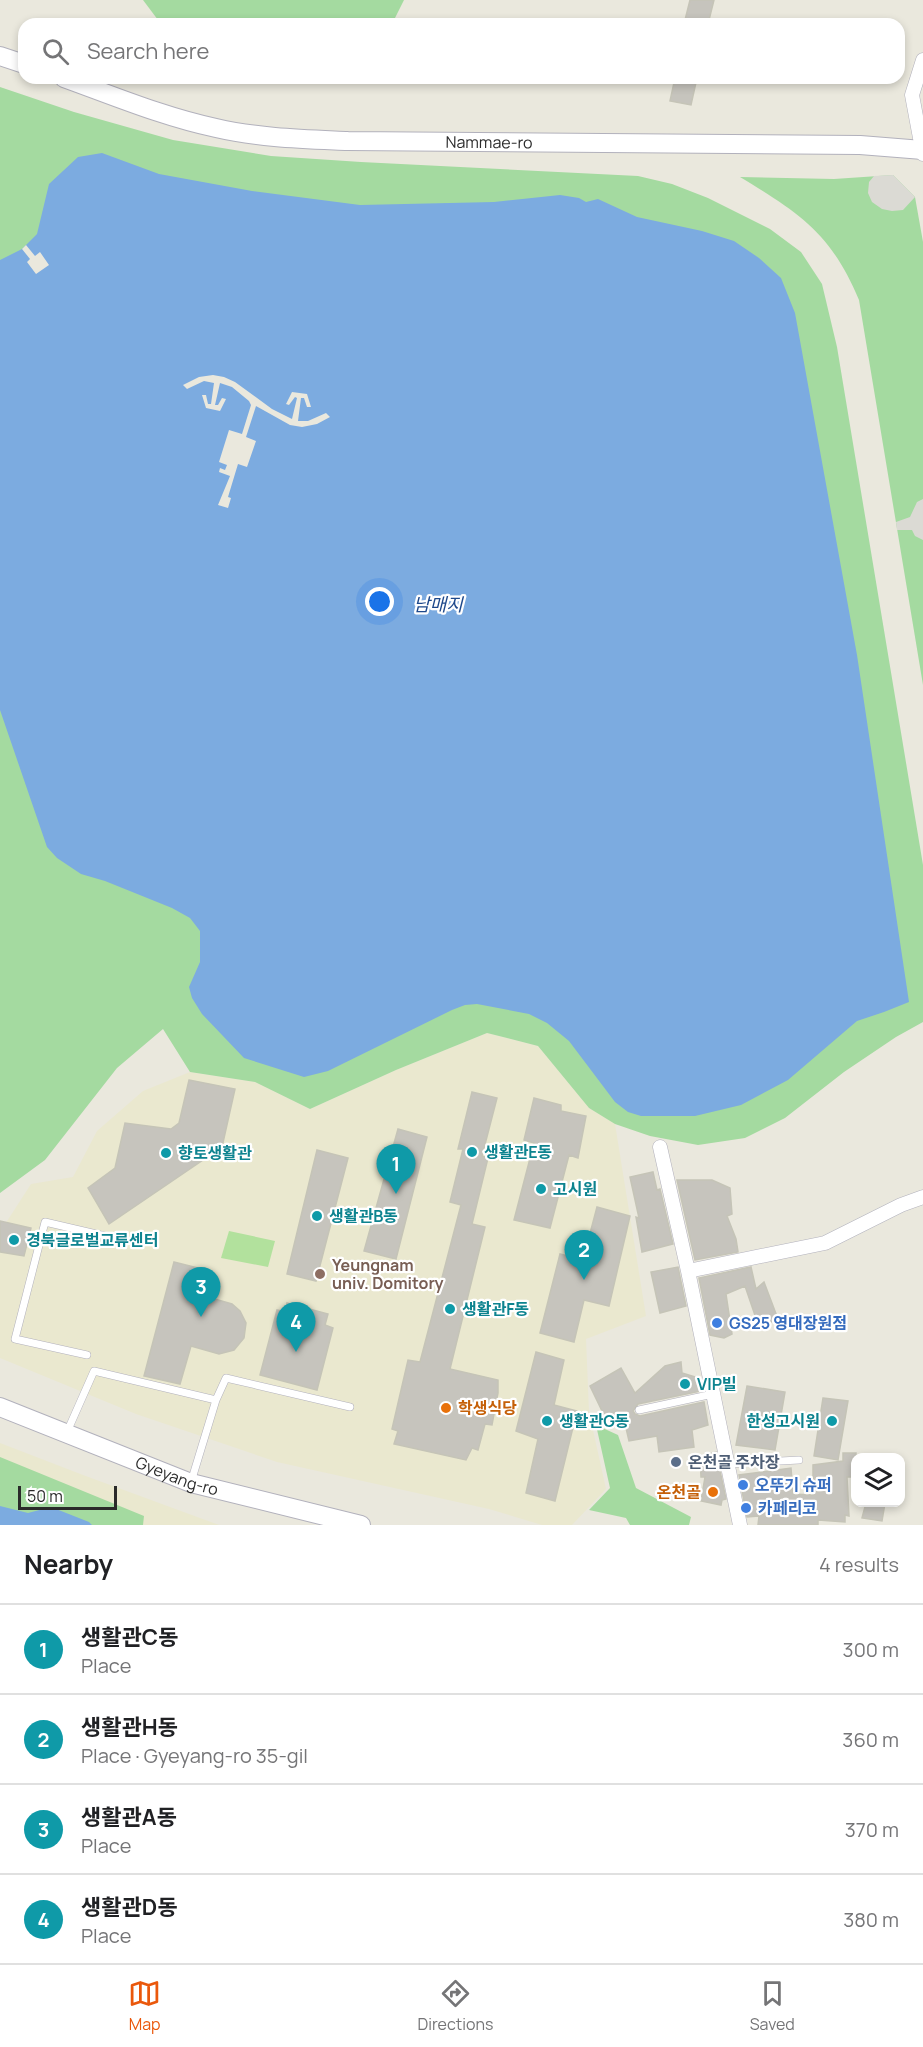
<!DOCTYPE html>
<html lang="en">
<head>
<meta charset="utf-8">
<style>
  :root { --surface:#fff; --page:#f6f6f6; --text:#202124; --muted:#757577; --line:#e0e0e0; --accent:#ea580c }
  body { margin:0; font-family:Manrope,"Noto Sans KR",sans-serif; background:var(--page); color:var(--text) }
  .controls { position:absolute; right:18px; bottom:18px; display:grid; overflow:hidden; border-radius:12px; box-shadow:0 3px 9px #0003 }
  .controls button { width:54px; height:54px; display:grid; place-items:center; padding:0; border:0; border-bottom:2px solid var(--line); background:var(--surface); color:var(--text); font:30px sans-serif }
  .scale { position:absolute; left:18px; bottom:15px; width:99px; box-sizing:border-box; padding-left:6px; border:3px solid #2a2a2a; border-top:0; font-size:16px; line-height:21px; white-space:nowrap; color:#2a2a2a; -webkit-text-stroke:4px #fff; paint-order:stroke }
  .you { position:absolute; left:380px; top:602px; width:21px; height:21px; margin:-15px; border:4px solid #fff; border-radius:50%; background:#1a73e8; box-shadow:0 0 0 9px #1a73e833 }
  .badge { display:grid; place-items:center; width:39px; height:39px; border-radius:50%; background:var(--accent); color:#fff; font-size:20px; font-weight:700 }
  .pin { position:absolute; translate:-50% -50px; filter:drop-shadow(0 2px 3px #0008) }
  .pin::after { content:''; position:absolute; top:32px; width:21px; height:18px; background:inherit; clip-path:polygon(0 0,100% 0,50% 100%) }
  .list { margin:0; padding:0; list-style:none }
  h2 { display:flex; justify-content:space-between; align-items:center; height:78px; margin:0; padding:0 24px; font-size:26px }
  h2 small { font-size:20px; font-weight:400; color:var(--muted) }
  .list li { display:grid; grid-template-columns:39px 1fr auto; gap:18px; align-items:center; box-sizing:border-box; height:90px; padding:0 24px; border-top:2px solid var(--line) }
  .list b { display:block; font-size:22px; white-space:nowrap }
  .list p { margin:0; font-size:20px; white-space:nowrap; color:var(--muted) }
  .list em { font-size:20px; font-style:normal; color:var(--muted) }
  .icon { flex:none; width:33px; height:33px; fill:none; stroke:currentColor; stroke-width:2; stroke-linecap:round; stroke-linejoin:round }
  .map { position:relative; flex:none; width:923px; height:1525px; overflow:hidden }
  .search { position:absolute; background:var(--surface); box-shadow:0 3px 9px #0003; left:18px; right:18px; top:18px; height:66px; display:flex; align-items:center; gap:15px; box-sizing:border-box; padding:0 21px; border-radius:18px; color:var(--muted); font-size:22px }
  .sheet { height:438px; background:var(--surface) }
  nav { display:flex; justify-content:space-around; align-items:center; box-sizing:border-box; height:84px; border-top:2px solid var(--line); background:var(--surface); font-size:16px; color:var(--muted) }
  nav a { display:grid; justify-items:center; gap:3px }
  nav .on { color:var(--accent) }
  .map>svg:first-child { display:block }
  .education { fill:#eae8cf }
  .green { fill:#a4daa0 }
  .pitch { fill:#b2e19d }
  .plaza { fill:#dbdad4 }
  .water { fill:#7cabe0 }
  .pier { fill:#eae8dd }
  .building { fill:#c6c4bd; stroke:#c5c4b7; stroke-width:1.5 }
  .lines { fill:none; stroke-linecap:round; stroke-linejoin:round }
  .lane-casing { stroke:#b2b1bc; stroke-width:8 }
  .street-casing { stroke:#b2b1bc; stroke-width:15 }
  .secondary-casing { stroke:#b2b1bc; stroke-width:20 }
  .lane { stroke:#fff; stroke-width:7 }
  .street { stroke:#fff; stroke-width:14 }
  .secondary { stroke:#fff; stroke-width:18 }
  .culture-dot { fill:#0f9aa8; stroke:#fff; stroke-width:2 }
  .education-dot { fill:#8d6e63; stroke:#fff; stroke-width:2 }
  .shop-dot { fill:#3f7fe0; stroke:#fff; stroke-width:2 }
  .food-dot { fill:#e8710a; stroke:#fff; stroke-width:2 }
  .service-dot { fill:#5c6f8a; stroke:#fff; stroke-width:2 }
  .labels { text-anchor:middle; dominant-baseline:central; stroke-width:4.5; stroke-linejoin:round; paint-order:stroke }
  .street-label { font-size:16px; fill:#2a2a2a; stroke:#fff }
  .culture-label { font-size:16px; font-weight:bold; fill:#0d838f; stroke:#fff; text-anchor:start }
  .education-label { font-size:16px; font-weight:bold; fill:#785e54; stroke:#fff; text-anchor:start }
  .shop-label { font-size:16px; font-weight:bold; fill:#366cbe; stroke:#fff; text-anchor:start }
  .food-label { font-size:16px; font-weight:bold; fill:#c56008; stroke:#fff; text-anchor:start }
  .service-label { font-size:16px; font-weight:bold; fill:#4e5e75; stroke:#fff; text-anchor:start }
  .water-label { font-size:18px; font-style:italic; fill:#1d488b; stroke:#fff }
</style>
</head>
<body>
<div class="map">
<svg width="923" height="1525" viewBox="0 0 923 1525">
  <rect width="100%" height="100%" fill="#eae8dd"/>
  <path class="education" d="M487,1033L538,1046L589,1108L615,1124L646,1316L586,1339L589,1412L606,1489L572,1525H542L489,1509L277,1462L136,1414L0,1358V1232L31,1184L73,1177L97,1131L143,1091L190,1072L255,1082L310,1109L396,1070Z
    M0,1443L83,1475L219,1525H0Z"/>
  <path class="green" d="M143,0H404L392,24H161Z
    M0,87L74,112L173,140L271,156L361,162L638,176L672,184L708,198L770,229L801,252L822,284L837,347L923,865V1022L896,1037L844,1072L785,1118L745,1138L698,1145L650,1136L615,1124L589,1108L538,1046L487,1033L396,1070L310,1109L255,1082L190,1072L163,1029L117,1068L45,1160L0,1193Z
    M893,175L915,197L923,242V685L859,300C831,233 799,213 740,177L834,179Z
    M596,1425L618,1435L636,1488L691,1517L689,1525H630L626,1518L589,1510L610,1488Z
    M0,1457L144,1516L143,1525H0Z"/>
  <path class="pitch" d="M229,1231L275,1241L268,1267L221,1258Z"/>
  <path class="plaza" d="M893,175L915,197L903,210L892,211L882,209L872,202L868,193L869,182L874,176Z
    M923,499V540L915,536L912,530H897L896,522L910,517L917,502Z"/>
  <path class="water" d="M102,153L159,174L252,191L360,205L494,202L560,195L579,198L586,202L598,199L637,217L702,231L734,241L759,258L781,278L795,313L857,655L909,1002L884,1012L857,1021L788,1080L741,1105L695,1116H641L628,1112L615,1102L569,1041L547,1023L529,1014L477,1004L465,1005L452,1010L328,1071L304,1077L244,1058L202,1014L192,998L189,987L200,962V931L190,918L172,908L105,881L81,874L57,858L47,847L0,710V260L22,249L37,234L49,184L78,157Z
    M0,1506L28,1513L51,1507L89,1522L92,1525H0Z"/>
  <path class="pier" d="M26,245L35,256L40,252L49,265L36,274L27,262L30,259L22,249Z
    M213,375L224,377L235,382L272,409L292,419L297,398L295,397L289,405L286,404L292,392L307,394L311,407H307L304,398H301L298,421H308L326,413L330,417L317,424L302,427L290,425L256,406L246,437L256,441L247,467L238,464L228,497L231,498L228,508L218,505L230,476L219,472L220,468L225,470L227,465L219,462L229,430L242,434L251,405L249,401L232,387L220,383L215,405H218L222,398L226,399L220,411L206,408L202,395H206L208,404H211L214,383L204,381L187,389L183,385L199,377Z"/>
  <path class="building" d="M690,0H714L708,24H684Z
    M675,78H697L691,105L670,101Z
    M189,1080L235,1089L222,1147L109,1224L88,1188L115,1168L125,1123L171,1129L179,1123Z
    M472,1092L497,1098L482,1156L488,1158L472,1224L485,1227L450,1369L498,1380V1393L492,1425L485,1424L478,1450L472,1448L466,1460L394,1444L398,1431L392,1429L408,1360L420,1362L461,1205L450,1202L463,1149H458Z
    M534,1098L561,1105V1111L586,1116L578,1158L569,1155L550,1228L514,1220L534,1143L524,1140Z
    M398,1129L427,1137L396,1259L364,1251Z
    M317,1150L348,1158L316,1281L287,1274Z
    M653,1172L657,1190L660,1189L673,1244L642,1252L636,1217L639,1218L630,1177Z
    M677,1180H712L730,1188L732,1214L727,1216L736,1239L738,1252L695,1260Z
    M597,1207L630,1216L609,1306L584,1300L574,1342L540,1333L560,1254L583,1260Z
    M0,1221L31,1228L24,1256L0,1252Z
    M174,1262L210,1271L204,1296L232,1304L240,1311L246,1323L244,1338L234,1350L219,1354L191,1346L180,1384L144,1376Z
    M678,1267L686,1306L660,1313L651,1272Z
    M751,1267L756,1289L764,1282L778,1319L759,1327L745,1286L726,1294L732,1334L724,1338L710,1335L699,1278Z
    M287,1303L328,1314L325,1325L333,1328L317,1390L260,1375L277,1310L286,1312Z
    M536,1352L564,1360L554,1405L577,1411L555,1501L526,1493L538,1439L516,1431Z
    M681,1362L682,1373L699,1378L701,1391L638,1404L633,1411L635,1414L640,1416L704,1402L708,1425L692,1430L694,1447L659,1452L657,1436L629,1441L626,1428L608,1424V1420L603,1421L602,1411L590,1386L621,1368L635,1393L665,1366Z
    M747,1386L785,1392L775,1450L736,1445Z
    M823,1398L848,1401L838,1460L814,1456Z
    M716,1452L726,1499L722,1500L721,1505L701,1501L705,1477H701L700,1456Z
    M843,1453H856L855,1477H847L849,1516L845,1515V1522L818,1520V1525H758L759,1516L747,1517L739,1475L791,1468L793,1494L813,1495V1465L843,1461Z
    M866,1503H885L882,1521L862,1518Z"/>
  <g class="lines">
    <defs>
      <path id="lane" d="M87,1355L15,1339L45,1222L118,1239
        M639,1410L713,1394
        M67,1432L94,1371L216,1400
        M728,1464L799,1460
        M191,1482L216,1400L226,1378L350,1407"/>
      <path id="street" d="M923,60L912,95L923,154
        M660,1147L688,1271L740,1525
        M688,1271L825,1243L901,1205L923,1197"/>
      <g id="secondary">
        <path d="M0,56L24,64"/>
        <path id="s1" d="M64,78C114,96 164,117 216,128C259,138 304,139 348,141L860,145L923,150"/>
        <path id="s2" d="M0,1407L191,1483L361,1525"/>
      </g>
    </defs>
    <use href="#lane" class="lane-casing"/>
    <use href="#street" class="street-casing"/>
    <use href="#secondary" class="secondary-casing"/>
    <use href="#lane" class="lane"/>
    <use href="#street" class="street"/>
    <use href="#secondary" class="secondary"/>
  </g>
  <g class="culture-dot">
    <circle cx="472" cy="1152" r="6"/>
    <circle cx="166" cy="1153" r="6"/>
    <circle cx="541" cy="1189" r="6"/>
    <circle cx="317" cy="1216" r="6"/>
    <circle cx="14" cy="1240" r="6"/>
    <circle cx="450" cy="1309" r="6"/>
    <circle cx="685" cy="1384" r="6"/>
    <circle cx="547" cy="1421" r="6"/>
    <circle cx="832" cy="1421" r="6"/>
  </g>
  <circle class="education-dot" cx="320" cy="1274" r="6"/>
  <g class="shop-dot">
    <circle cx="717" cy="1323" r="6"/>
    <circle cx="743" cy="1485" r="6"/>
    <circle cx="746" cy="1508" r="6"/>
  </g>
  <g class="food-dot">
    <circle cx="446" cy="1408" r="6"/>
    <circle cx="713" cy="1492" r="6"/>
  </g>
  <circle class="service-dot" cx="676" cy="1462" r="6"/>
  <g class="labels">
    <g class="street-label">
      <text stroke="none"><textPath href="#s1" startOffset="434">Nammae-ro</textPath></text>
      <text stroke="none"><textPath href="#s2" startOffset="190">Gyeyang-ro</textPath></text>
    </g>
    <g class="culture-label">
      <text x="484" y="1152">생활관E동</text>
      <text x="178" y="1153">향토생활관</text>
      <text x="553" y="1189">고시원</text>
      <text x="329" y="1216">생활관B동</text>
      <text x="26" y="1240">경북글로벌교류센터</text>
      <text x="462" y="1309">생활관F동</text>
      <text x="697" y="1384">VIP빌</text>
      <text x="559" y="1421">생활관G동</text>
      <text x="820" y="1421" text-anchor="end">한성고시원</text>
    </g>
    <g class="education-label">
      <text x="332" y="1265">Yeungnam<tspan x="332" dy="18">univ. Domitory</tspan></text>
    </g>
    <g class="shop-label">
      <text x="729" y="1323">GS25 영대장원점</text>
      <text x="755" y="1485">오뚜기 슈퍼</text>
      <text x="758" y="1508">카페리코</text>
    </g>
    <g class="food-label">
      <text x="458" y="1408">학생식당</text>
      <text x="701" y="1492" text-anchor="end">온천골</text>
    </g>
    <g class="service-label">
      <text x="688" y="1462">온천골 주차장</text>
    </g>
    <g class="water-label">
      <text x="438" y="604">남매지</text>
    </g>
  </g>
</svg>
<div class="controls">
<button><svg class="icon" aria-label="layers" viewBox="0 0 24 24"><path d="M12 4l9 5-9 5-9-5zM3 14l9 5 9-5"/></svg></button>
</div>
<div class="scale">50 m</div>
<div class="you"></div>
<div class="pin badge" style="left:396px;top:1194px;background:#0f9aa8">1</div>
<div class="pin badge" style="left:584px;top:1280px;background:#0f9aa8">2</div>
<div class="pin badge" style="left:201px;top:1317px;background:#0f9aa8">3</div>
<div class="pin badge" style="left:296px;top:1352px;background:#0f9aa8">4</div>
<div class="search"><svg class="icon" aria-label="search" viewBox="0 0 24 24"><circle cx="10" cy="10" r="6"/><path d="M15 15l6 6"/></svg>Search here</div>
</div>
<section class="sheet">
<h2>Nearby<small>4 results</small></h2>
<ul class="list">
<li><span class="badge" style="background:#0f9aa8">1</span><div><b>생활관C동</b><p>Place</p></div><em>300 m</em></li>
<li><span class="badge" style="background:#0f9aa8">2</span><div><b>생활관H동</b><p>Place · Gyeyang-ro 35-gil</p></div><em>360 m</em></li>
<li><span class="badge" style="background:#0f9aa8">3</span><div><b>생활관A동</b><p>Place</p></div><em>370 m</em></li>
<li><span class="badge" style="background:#0f9aa8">4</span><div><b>생활관D동</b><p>Place</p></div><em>380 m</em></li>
</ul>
</section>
<nav>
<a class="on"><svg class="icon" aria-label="map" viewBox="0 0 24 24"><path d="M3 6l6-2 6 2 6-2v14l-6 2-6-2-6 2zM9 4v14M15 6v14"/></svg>Map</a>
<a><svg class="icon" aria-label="directions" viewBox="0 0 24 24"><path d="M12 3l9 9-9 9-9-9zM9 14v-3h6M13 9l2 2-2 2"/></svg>Directions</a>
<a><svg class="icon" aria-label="saved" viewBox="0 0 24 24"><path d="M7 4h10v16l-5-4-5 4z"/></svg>Saved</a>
</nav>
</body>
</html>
